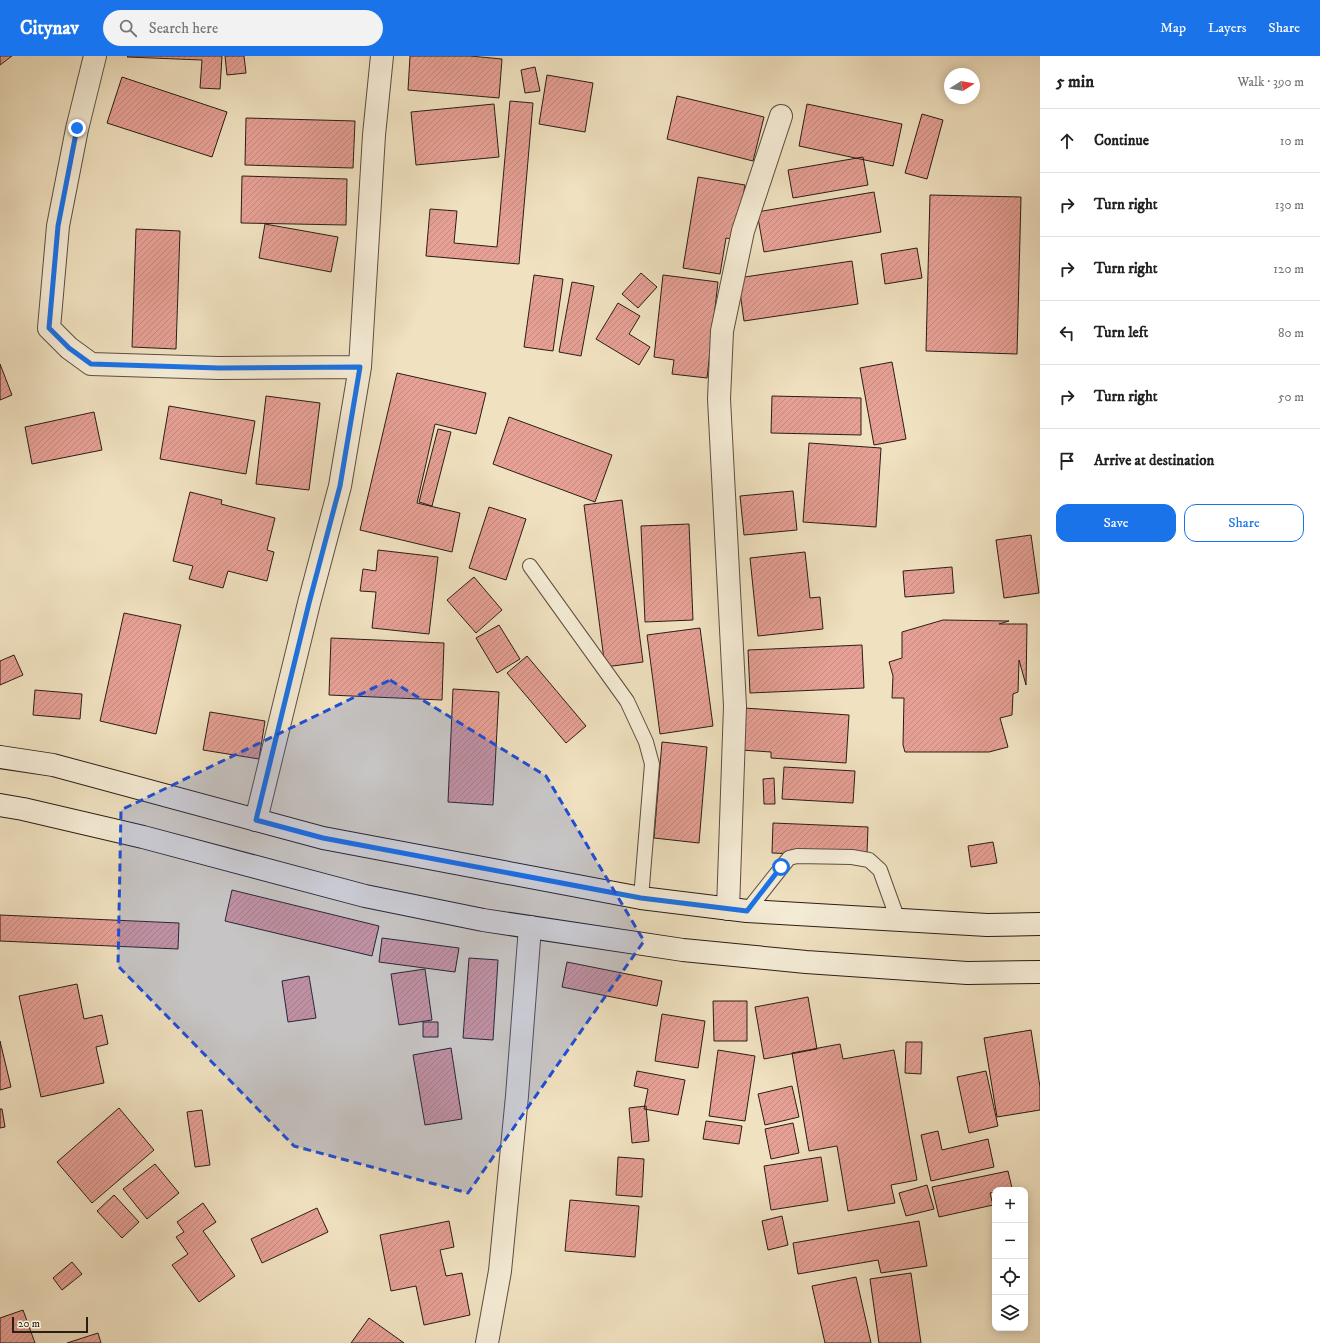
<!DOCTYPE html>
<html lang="en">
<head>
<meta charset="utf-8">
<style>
  :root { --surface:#fff; --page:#f2f2f2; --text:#222; --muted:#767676; --line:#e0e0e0; --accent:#1a73e8 }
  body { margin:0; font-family:"IM FELL DW Pica",serif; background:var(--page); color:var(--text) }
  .controls { position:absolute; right:12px; bottom:12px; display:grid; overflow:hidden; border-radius:8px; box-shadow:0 2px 10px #0003 }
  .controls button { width:36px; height:36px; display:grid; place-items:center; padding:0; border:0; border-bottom:1px solid var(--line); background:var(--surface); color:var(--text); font:20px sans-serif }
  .compass { position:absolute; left:944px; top:12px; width:36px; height:36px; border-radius:50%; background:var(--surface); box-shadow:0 2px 10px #0003; rotate:79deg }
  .scale { position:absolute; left:12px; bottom:10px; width:76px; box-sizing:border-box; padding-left:4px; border:2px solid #2a1d15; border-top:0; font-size:11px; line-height:14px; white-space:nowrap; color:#2a1d15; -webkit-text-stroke:3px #f5ecd6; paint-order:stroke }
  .stop { position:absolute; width:12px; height:12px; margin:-9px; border:3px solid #1a73e8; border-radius:50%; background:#fff }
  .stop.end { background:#1a73e8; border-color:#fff; box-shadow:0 1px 4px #0008 }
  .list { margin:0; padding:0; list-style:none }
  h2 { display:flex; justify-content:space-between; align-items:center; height:52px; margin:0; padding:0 16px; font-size:17px }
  h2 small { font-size:13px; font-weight:400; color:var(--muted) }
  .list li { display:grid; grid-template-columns:26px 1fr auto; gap:12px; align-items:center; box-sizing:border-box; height:64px; padding:0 16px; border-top:1px solid var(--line) }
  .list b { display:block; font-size:15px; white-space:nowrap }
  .list em { font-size:13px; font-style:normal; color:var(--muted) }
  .actions { display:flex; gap:8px; padding:12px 16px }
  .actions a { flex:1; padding:9px 0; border:1px solid var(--accent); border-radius:12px; text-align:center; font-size:14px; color:var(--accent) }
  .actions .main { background:var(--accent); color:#fff }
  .icon { flex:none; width:22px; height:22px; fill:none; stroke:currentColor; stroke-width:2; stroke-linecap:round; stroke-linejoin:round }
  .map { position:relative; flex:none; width:1040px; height:1287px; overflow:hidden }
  header { display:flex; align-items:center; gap:24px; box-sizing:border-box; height:56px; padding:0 20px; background:var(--accent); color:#fff }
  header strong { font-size:19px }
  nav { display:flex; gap:22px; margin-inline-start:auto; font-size:14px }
  .search { width:280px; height:36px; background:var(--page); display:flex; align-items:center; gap:10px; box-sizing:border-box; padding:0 14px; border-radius:22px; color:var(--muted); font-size:15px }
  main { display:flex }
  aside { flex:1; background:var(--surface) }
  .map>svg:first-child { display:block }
  .building { fill:url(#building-hatch); stroke:#2a1d15 }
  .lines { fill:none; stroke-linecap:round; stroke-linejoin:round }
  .service-casing { stroke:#5c4e40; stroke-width:16 }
  .minor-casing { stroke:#5c4e40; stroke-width:24 }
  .secondary-casing { stroke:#2a1d15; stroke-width:24 }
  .service { stroke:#f5ecd6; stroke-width:14 }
  .minor { stroke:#f5ecd6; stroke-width:22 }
  .secondary { stroke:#f5ecd6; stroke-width:22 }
  .route { stroke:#1a73e8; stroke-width:5 }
  .marked { fill:#1d4ed8; fill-opacity:0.2; stroke:#1d4ed8; stroke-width:3; stroke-dasharray:8 5; stroke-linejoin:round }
</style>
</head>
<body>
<header>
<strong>Citynav</strong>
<div class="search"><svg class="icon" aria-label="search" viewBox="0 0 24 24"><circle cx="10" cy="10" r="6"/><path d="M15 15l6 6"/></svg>Search here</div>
<nav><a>Map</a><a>Layers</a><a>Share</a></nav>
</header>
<main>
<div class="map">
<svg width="1040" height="1287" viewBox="0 0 1040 1287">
  <defs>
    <pattern id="building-hatch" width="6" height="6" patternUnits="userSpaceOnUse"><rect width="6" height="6" fill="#e6a095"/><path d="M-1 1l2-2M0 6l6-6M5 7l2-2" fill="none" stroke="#c58980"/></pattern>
  </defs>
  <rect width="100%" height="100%" fill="#f0e1c0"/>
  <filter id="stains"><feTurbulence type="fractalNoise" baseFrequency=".005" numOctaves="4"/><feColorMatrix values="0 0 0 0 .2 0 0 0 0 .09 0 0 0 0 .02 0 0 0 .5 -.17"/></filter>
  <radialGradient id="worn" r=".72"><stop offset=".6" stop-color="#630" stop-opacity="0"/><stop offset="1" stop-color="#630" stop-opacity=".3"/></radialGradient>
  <path class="building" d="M0,0H12L0,9Z
    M128,0H222L220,33L200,32L202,4L127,1Z
    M225,0H244L246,17L227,19Z
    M410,0H470L502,3L499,42L408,34Z
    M535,11L540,35L525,37L521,14Z
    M547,19L593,27L585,76L539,68Z
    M122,21L227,56L212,101L107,67Z
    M677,40L764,61L753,105L667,83Z
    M510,45L533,47L519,208L426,200L430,153L457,155L454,187L497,191Z
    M494,48L499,101L416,109L411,56Z
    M807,48L902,68L893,110L799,90Z
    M922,58L943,64L927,123L905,117Z
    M246,62L355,65L353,112L245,109Z
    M863,101L868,129L793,142L788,114Z
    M242,120L347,123L346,169L241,167Z
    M698,121L745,129L736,184L726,182L720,218L683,212Z
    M874,136L881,176L764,196L757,156Z
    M930,139L1021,141L1017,298L926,295Z
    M265,168L338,181L331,216L259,202Z
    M136,173L180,175L176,293L132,291Z
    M917,192L922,222L885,228L881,198Z
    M852,205L858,248L744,265L738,222Z
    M641,217L657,231L638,252L622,238Z
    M534,219L563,223L553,295L524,291Z
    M663,219L718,226L707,322L672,318L674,304L654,301Z
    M572,226L594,230L581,300L559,296Z
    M618,247L640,260L629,278L650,291L639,309L596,283Z
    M892,306L906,383L874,389L860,312Z
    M0,308L12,339L0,344Z
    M397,317L486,337L476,378L435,368L417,447L460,457L452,496L360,474Z
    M266,340L320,347L309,434L256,428Z
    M772,340L861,342V379L771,377Z
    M169,350L255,365L246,418L160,403Z
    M94,356L102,394L32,408L25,371Z
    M509,361L612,399L595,446L493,408Z
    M438,373L451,376L432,450L419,446Z
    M809,387L881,392L876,471L803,466Z
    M793,435L797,474L744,479L740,440Z
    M190,436L222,444L221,448L275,462L267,494L274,496L267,525L228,515L223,532L189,523L193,510L173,505Z
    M622,444L643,606L605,611L584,449Z
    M489,451L526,463L506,524L469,512Z
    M689,468L693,564L645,566L641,470Z
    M1031,479L1039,537L1004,542L996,484Z
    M378,494L438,501L429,578L372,572L376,536L360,535L363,513L376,515Z
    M805,496L810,542L820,541L823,573L758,580L750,502Z
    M952,511L954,537L905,541L903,515Z
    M474,521L502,554L476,577L447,544Z
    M124,557L181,569L156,678L100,665Z
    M943,564L1009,565L999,568H1027L1026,629L1019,604L1018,636L1013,638L1012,659L1000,662L1008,691L989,696H905L903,689L904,642H892L893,620L889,606L902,602V576Z
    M499,569L520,603L497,617L476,582Z
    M700,572L713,670L660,678L647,579Z
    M331,582L444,587L442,644L329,639Z
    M862,589L864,632L750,637L748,594Z
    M14,599L23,619L0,629V605Z
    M527,600L586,670L566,687L507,617Z
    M453,633L499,636L493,749L448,746Z
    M35,634L82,638L80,663L33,659Z
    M744,652L849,659L846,707L771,702V696L741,694Z
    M210,656L265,665L259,703L203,694Z
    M662,686L707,691L699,787L654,782Z
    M784,711L855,715L853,747L782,743Z
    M774,722L775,748H764L763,723Z
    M773,767L868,771L867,797L826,799L772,797Z
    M993,786L997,807L971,811L968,790Z
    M232,834L379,870L372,900L225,865Z
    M0,859L179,867L178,893L0,885Z
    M382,882L459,892L455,916L379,906Z
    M469,902L498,904L493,984L463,982Z
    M567,906L662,925L657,950L562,931Z
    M425,913L432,964L399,969L391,918Z
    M309,920L316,962L288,966L282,925Z
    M77,928L84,963L102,959L108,988L96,991L104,1027L41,1041L19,940Z
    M808,941L817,993L764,1003L755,951Z
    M713,945H747V985H714Z
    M662,958L705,965L698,1012L655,1005Z
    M423,966H438V981H423Z
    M1031,974L1040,1031V1054L997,1061L984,982Z
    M0,985L11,1031L0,1034Z
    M906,986H922L921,1018L905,1017Z
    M840,988L843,1003L894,994L917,1124L891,1129L895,1147L848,1155L837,1090L809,1095L792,997Z
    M451,992L462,1063L425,1069L413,999Z
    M718,994L755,1000L745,1065L709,1060Z
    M637,1015L685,1024L678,1059L644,1053L648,1033L634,1030Z
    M986,1015L998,1070L969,1077L957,1021Z
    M792,1030L799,1061L765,1069L758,1038Z
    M646,1050L649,1085L632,1087L629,1052Z
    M119,1052L154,1094L92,1147L57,1106Z
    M0,1053H2L5,1071L0,1072Z
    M202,1054L210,1109L195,1111L187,1056Z
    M706,1065L742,1070L739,1088L703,1083Z
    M793,1067L799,1097L771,1103L765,1073Z
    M938,1075L942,1094L988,1083L994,1111L931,1125L921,1079Z
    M618,1101L644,1103L642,1141L616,1139Z
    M821,1101L828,1145L771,1154L764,1110Z
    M155,1108L179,1137L147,1163L123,1133Z
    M1008,1115L1012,1132L1003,1134H995V1136L990,1137L993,1149L939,1161L932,1131Z
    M927,1129L934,1153L906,1160L899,1137Z
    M114,1139L139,1166L122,1182L97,1155Z
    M570,1144L639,1150L635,1201L565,1195Z
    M203,1147L216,1166L203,1175L235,1220L199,1246L172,1209L188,1198L176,1181L184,1176L177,1166Z
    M317,1152L328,1176L262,1207L251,1183Z
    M782,1160L788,1189L768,1194L762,1165Z
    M449,1165L454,1191L440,1194L446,1220L462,1217L470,1259L424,1269L416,1230L391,1235L380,1179Z
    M919,1165L927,1210L881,1217L878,1204L798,1218L793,1187Z
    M72,1206L82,1218L62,1234L53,1222Z
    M911,1217L921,1287H879L870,1223Z
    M856,1221L871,1287H825L812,1230Z
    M23,1254L35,1287H0V1262Z
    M369,1262L404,1287H351Z
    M98,1277L101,1287H67Z"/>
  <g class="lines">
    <defs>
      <path id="service" d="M530,510L627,645L646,686L652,708L641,842
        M747,855L789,802L797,800L852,801L869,804L880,814L898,864"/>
      <path id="minor" d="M95,0L77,73L58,170L49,272L69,292L91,308L219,312L360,311
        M256,764L309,547L340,430L360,311L374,79L382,0
        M728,853L735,650L719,343L722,275L743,175L781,60
        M487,1287L500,1215L517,1040L530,871"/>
      <path id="secondary" d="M0,701L53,709L323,782L641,842L747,855L987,869L1040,868
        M0,749L23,753L143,781L365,840L483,864L683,894L806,906L967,917L1040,916"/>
    </defs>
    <use href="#service" class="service-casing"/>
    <use href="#minor" class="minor-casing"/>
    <use href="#secondary" class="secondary-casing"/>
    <use href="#service" class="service"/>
    <use href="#minor" class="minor"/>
    <use href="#secondary" class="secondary"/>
  </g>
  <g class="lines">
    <path class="route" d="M77,72L58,170L49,272L69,292L91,308L219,312L360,311L340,430L309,547L256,764L323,782L641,842L747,855L781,811"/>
  </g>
  <path class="marked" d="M390,624L546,720L644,885L468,1137L294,1090L118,910L121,754Z"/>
  <rect width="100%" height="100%" filter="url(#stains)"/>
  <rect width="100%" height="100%" fill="url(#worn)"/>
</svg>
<div class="controls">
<button>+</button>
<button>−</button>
<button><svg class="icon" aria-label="locate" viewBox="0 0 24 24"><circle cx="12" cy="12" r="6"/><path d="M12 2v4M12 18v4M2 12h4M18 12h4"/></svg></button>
<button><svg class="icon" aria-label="layers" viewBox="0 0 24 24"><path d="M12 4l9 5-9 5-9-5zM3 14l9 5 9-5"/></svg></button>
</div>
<svg class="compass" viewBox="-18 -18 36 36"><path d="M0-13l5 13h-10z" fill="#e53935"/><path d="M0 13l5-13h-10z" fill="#767676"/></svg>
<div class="scale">20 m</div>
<div class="stop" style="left:781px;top:811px"></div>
<div class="stop end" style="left:77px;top:72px"></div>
</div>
<aside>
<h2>5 min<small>Walk · 390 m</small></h2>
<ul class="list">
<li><svg class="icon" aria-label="ahead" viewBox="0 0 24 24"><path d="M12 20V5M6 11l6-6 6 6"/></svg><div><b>Continue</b></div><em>10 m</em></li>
<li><svg class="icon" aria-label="right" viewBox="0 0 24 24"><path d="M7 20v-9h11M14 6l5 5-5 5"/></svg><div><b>Turn right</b></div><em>130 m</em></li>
<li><svg class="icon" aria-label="right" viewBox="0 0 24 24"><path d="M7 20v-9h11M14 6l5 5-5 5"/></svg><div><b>Turn right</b></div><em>120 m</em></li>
<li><svg class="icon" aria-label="left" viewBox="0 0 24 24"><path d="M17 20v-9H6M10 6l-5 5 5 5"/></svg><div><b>Turn left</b></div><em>80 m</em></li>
<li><svg class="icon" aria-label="right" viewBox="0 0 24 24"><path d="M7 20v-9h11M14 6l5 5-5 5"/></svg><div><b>Turn right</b></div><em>50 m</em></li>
<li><svg class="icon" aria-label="arrive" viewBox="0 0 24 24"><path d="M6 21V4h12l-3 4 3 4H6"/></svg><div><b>Arrive at destination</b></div></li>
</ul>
<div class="actions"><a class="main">Save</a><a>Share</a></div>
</aside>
</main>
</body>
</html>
